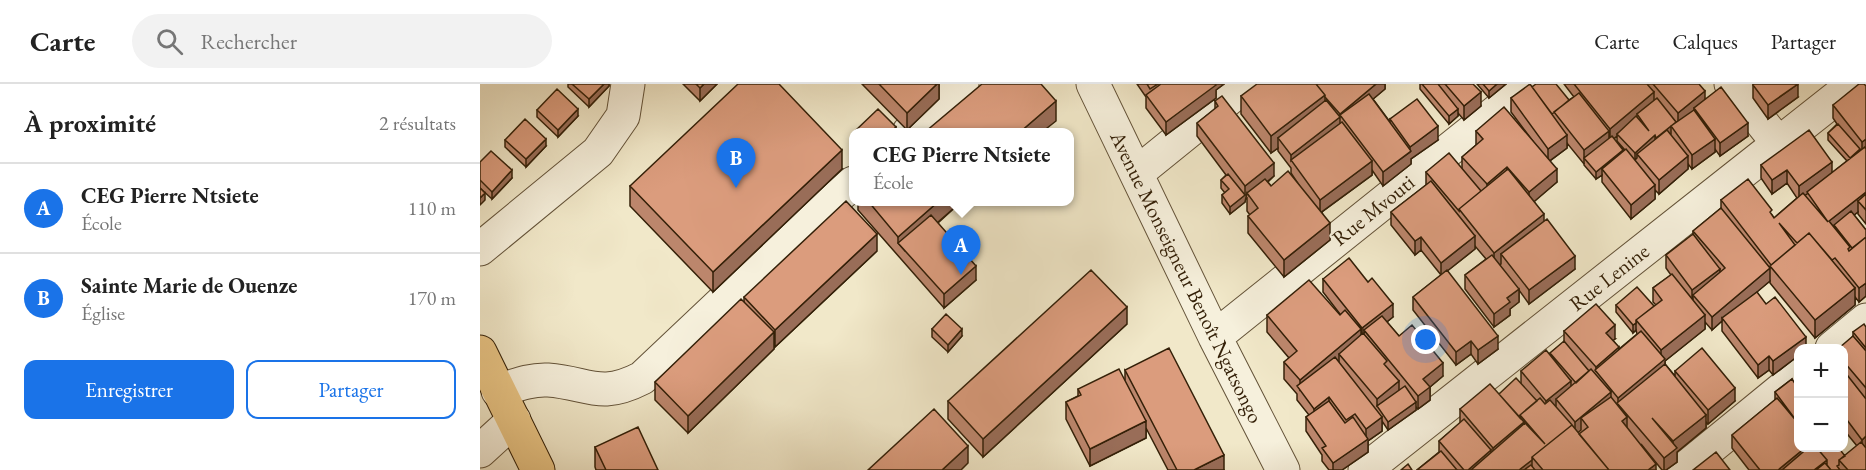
<!DOCTYPE html>
<html lang="fr">
<head>
<meta charset="utf-8">
<style>
  :root { --surface:#fff; --page:#f2f2f2; --text:#222; --muted:#767676; --line:#e0e0e0; --accent:#1a73e8 }
  body { margin:0; font-family:"EB Garamond",serif; background:var(--page); color:var(--text) }
  .controls { position:absolute; right:18px; bottom:18px; display:grid; overflow:hidden; border-radius:12px; box-shadow:0 6px 24px #0002 }
  .controls button { width:54px; height:54px; display:grid; place-items:center; padding:0; border:0; border-bottom:2px solid var(--line); background:var(--surface); color:var(--text); font:30px sans-serif }
  .you { position:absolute; left:946px; top:256px; width:21px; height:21px; margin:-15px; border:4px solid #fff; border-radius:50%; background:#1a73e8; box-shadow:0 0 0 9px #1a73e833 }
  .badge { display:grid; place-items:center; width:39px; height:39px; border-radius:50%; background:var(--accent); color:#fff; font-size:20px; font-weight:700 }
  .pin { position:absolute; translate:-50% -50px; filter:drop-shadow(0 2px 3px #0008) }
  .pin::after { content:''; position:absolute; top:32px; width:21px; height:18px; background:inherit; clip-path:polygon(0 0,100% 0,50% 100%) }
  .popup { position:absolute; left:369px; top:44px; width:225px; height:78px; box-sizing:border-box; display:grid; place-content:center; border-radius:12px; background:var(--surface); filter:drop-shadow(0 2px 4px #0005); font-size:20px; white-space:nowrap; color:var(--muted) }
  .popup b { font-size:22px; color:var(--text) }
  .popup::after { content:''; position:absolute; left:50%; top:100%; margin-left:-12px; border:12px solid transparent; border-top-color:var(--surface) }
  .list { margin:0; padding:0; list-style:none }
  h2 { display:flex; justify-content:space-between; align-items:center; height:78px; margin:0; padding:0 24px; font-size:26px }
  h2 small { font-size:20px; font-weight:400; color:var(--muted) }
  .list li { display:grid; grid-template-columns:39px 1fr auto; gap:18px; align-items:center; box-sizing:border-box; height:90px; padding:0 24px; border-top:2px solid var(--line) }
  .list b { display:block; font-size:22px; white-space:nowrap }
  .list p { margin:0; font-size:20px; white-space:nowrap; color:var(--muted) }
  .list em { font-size:20px; font-style:normal; color:var(--muted) }
  .actions { display:flex; gap:12px; padding:18px 24px }
  .actions a { flex:1; padding:14px 0; border:2px solid var(--accent); border-radius:12px; text-align:center; font-size:21px; color:var(--accent) }
  .actions .main { background:var(--accent); color:#fff }
  .icon { flex:none; width:33px; height:33px; fill:none; stroke:currentColor; stroke-width:2; stroke-linecap:round; stroke-linejoin:round }
  .map { position:relative; flex:none; width:1386px; height:386px; overflow:hidden }
  header { display:flex; align-items:center; gap:36px; box-sizing:border-box; height:84px; padding:0 30px; background:var(--surface); border-bottom:2px solid var(--line) }
  header strong { font-size:28px }
  nav { display:flex; gap:33px; margin-inline-start:auto; font-size:21px }
  .search { width:420px; height:54px; background:var(--page); display:flex; align-items:center; gap:15px; box-sizing:border-box; padding:0 21px; border-radius:33px; color:var(--muted); font-size:22px }
  main { display:flex }
  aside { flex:1; background:var(--surface) }
  .map>svg:first-child { display:block }
  .lines { fill:none; stroke-linecap:round; stroke-linejoin:round }
  .minor-casing { stroke:#635238; stroke-width:35 }
  .major-casing { stroke:#342008; stroke-width:35 }
  .minor { stroke:#f6f0dc; stroke-width:33 }
  .major { stroke:#e8c484; stroke-width:33 }
  .wall { fill:#bc866c; stroke:#342008; stroke-width:1.5; fill-rule:evenodd }
  .shaded-wall { fill:#996d58; stroke:#342008; stroke-width:1.5 }
  .building { fill:#db9c7d; stroke:#342008; stroke-width:1.5 }
  .labels { text-anchor:middle; dominant-baseline:central; stroke-width:4.5; stroke-linejoin:round; paint-order:stroke }
  .street-label { font-size:21px; fill:#342008; stroke:#f6f0dc }
</style>
</head>
<body>
<header>
<strong>Carte</strong>
<div class="search"><svg class="icon" aria-label="search" viewBox="0 0 24 24"><circle cx="10" cy="10" r="6"/><path d="M15 15l6 6"/></svg>Rechercher</div>
<nav><a>Carte</a><a>Calques</a><a>Partager</a></nav>
</header>
<main>
<aside>
<h2>À proximité<small>2 résultats</small></h2>
<ul class="list">
<li><span class="badge">A</span><div><b>CEG Pierre Ntsiete</b><p>École</p></div><em>110 m</em></li>
<li><span class="badge">B</span><div><b>Sainte Marie de Ouenze</b><p>Église</p></div><em>170 m</em></li>
</ul>
<div class="actions"><a class="main">Enregistrer</a><a>Partager</a></div>
</aside>
<div class="map">
<svg width="1386" height="386" viewBox="0 0 1386 386">
  <rect width="100%" height="100%" fill="#f1e8c9"/>
  <filter id="stains"><feTurbulence type="fractalNoise" baseFrequency=".00333" numOctaves="4"/><feColorMatrix values="0 0 0 0 .2 0 0 0 0 .09 0 0 0 0 .02 0 0 0 .5 -.17"/></filter>
  <radialGradient id="worn" r=".72"><stop offset=".6" stop-color="#630" stop-opacity="0"/><stop offset="1" stop-color="#630" stop-opacity=".3"/></radialGradient>
  <g class="lines">
    <defs>
      <path id="minor" d="M613,0L735,253L803,386
        M1251,0L1298,59
        M429,48L482,0
        M657,89L767,0
        M0,165L118,68L143,32L148,0
        M735,253L1051,0
        M1352,264L1386,236
        M18,307C34,302 50,295 68,296C109,299 119,316 162,294L289,174L373,99
        M0,367L34,336
        M885,386L1374,0
        M1203,386L1318,292"/>
      <path id="major" d="M0,268L58,386"/>
    </defs>
    <use href="#minor" class="minor-casing"/>
    <use href="#major" class="major-casing"/>
    <use href="#minor" class="minor"/>
    <use href="#major" class="major"/>
  </g>
  <path class="wall" d="M88,0H129V2L109,23L88,3Z
    M203,0H237L220,17Z
    M382,0H459V15L427,46Z
    M657,0H744L736,6V14L686,51L666,24V13Z
    M905,0V5L893,15L910,38V35L958,56L931,75V80L903,102L892,86V91L842,128L850,156L804,193L768,149V132L770,131L767,127V114L765,115V118L750,130L742,119V111L745,109L741,104V96L746,91L717,52V39L735,25V17L794,92L788,98L791,102L819,101L811,89V84L798,67V64L791,69L761,30V12Z
    M940,0H993L1001,22L984,36L978,29V32L969,40L940,5Z
    M997,0H1026L1009,14Z
    M1084,0H1219L1225,15L1268,52L1240,72L1235,65V68L1212,85L1208,80V85L1179,110L1175,106V115L1151,135L1122,98V91L1116,95L1104,81V79V80L1087,59V64L1070,77L1077,98L1054,117L1064,138L1095,185L1049,220L1039,206V218L1030,225V231L1014,243L985,205V191L1006,175L995,162V165L967,187L1018,265L998,280L991,270L976,281L933,226V213L961,191L941,166L935,171L911,141V128L946,101V88L982,85V73L996,61V47L1052,56L1031,28V14L1052,3L1089,16L1094,13ZM1137,52V57L1145,66H1143L1134,55Z
    M1273,1L1318,13L1288,35L1273,14Z
    M1386,2V140L1378,130V128L1374,131L1386,146V212L1379,218L1375,213V221L1335,254L1290,199V197L1274,210L1286,220L1326,264H1318V272L1293,291L1289,286L1278,294L1242,247V237L1232,246L1225,238V245L1185,277V280L1195,292V287L1255,317L1228,340L1226,338V344L1197,368V378L1186,386H1182L1161,360L1176,386H937L959,368V357L980,339V325L1019,310L1041,299V287L1070,271V269L1084,258V247L1135,255L1133,256L1139,265L1157,250L1156,246L1153,249L1136,228V221L1174,222L1176,221L1173,218V204L1191,191L1186,184V171L1213,151V147L1241,124V116L1292,131L1294,134L1317,114L1307,99L1292,110L1281,94V81L1352,89L1367,77L1348,56V49L1357,40L1353,34V21Z
    M57,26L98,32L78,53L57,33Z
    M25,56L66,62L46,83L25,63Z
    M0,78L32,94L12,115L0,104Z
    M362,85L233,208L150,122V102Z
    M378,117H482L458,139L496,196L464,224L378,126Z
    M397,167L295,263L294,262V265L208,349L175,316V298L264,218V213Z
    M843,195L913,233L907,238L919,252L963,292L950,303V316L938,325L936,323V326L908,346L902,337V347L888,357V368L862,386H849L842,377V371L826,347V333L829,331L817,316V310L804,295V278L809,274L787,248V231L860,230L843,208Z
    M647,240L503,373L468,335V317Z
    M1386,243V386H1269L1252,364V351L1295,316V308L1312,295L1318,363L1365,372L1377,362L1364,346V264L1373,252V248Z
    M452,245L482,252L468,268L452,253Z
    M645,286L744,386H688L666,344V354L610,382L586,335V318L598,312V305L645,296Z
    M115,363L178,386H116L115,383Z"/>
  <path class="shaded-wall" d="M124,0H129V2L109,23V15Z
    M224,0H237L220,17V4Z
    M457,0H459V15L427,46V29Z
    M734,0H744L736,6V14L686,51V38Z
    M896,0H905V5L866,38L860,31V43L811,77V71L860,33V30Z
    M1017,0H1026L1009,14V7Z
    M1318,0V13L1288,35V21Z
    M1225,7V20L1214,24V30L1198,43V29Z
    M1001,8V22L984,36V22Z
    M1174,8V22L1157,30V36L1137,50V52L1130,58V45Z
    M845,11V28L798,54V64L791,69V52Z
    M576,17V37L562,48H540Z
    M98,25V32L78,53V46Z
    M978,25V32L969,40V32Z
    M1268,39V52L1240,72V59Z
    M958,42V56L931,75V80L903,102V88L930,68V63Z
    M1191,42V50L1176,54Z
    M416,43V48H410Z
    M1129,47V60L1104,74V80V66Z
    M1087,51V64L1068,78V65Z
    M1175,51V59L1157,70V74L1155,76V69Z
    M66,55V62L46,83V75Z
    M1235,55V68L1212,85V71Z
    M1386,55V69L1382,72V58Z
    M362,66V85L233,208V188Z
    M1143,66L1122,85V91L1116,95V88Z
    M1208,72V85L1179,110V96Z
    M892,77V91L840,129V116Z
    M1352,78V91L1319,116V102Z
    M794,79V92L769,112L767,109L765,118L750,130V123L765,111V102Z
    M1027,83V96L1007,114V100Z
    M1077,85V98L1049,122V108Z
    M32,86V94L12,115V108Z
    M1307,86V99L1292,110V96Z
    M1175,101V115L1151,135V121Z
    M1386,108V122L1378,117V128L1356,145L1354,141V147L1349,137Z
    M5,109V116L0,121V114Z
    M459,117H482L425,167L418,159V153Z
    M1064,130V147L1021,170V180L1014,186V169Z
    M850,139V156L804,193V176Z
    M397,150V167L295,263V246Z
    M995,152V165L961,192V179Z
    M941,153V166L935,171V157Z
    M1095,172V185L1049,220V206Z
    M496,182V196L464,224V210Z
    M1290,184V197L1244,236L1242,234V237L1232,246V233Z
    M1240,185V199L1213,211V219L1212,220V206Z
    M1386,199V212L1379,218V204Z
    M1375,204V221L1335,254V236Z
    M1039,205V218L1030,225V231L1014,243V230L1027,214Z
    M913,220V233L889,252L884,246V256L882,257V244Z
    M647,223V240L503,373V355Z
    M1225,231V245L1185,277V288L1138,321V314L1181,278V266Z
    M1156,239V246L1153,249V241Z
    M1135,241V255L1126,262V249Z
    M482,245V252L468,268V261Z
    M881,245V262L859,270V280L820,306V296Z
    M294,248V265L208,349V332Z
    M1018,252V265L998,280V266Z
    M1326,253V264H1318V272L1293,291V277Z
    M991,257V270L976,281V268Z
    M1139,263V276L1116,287V283Z
    M1289,272V286L1278,294V281Z
    M963,279V292L950,303V316L938,325V312L943,295Z
    M919,297V311L897,322V315Z
    M1091,297V310L1076,315V322L1066,330V317Z
    M1255,304V317L1228,340V326Z
    M1131,308V322L1101,334V346L1095,351V338Z
    M849,313V327L834,338V325Z
    M936,318V326L908,346V338Z
    M1226,331V344L1197,368V378L1186,386H1184V374L1193,367V357Z
    M902,333V347L888,357V368L862,386H853V379L886,356V345Z
    M1147,333V347L1142,337Z
    M666,337V354L610,382V365Z
    M1044,338V352L1013,378V364Z
    M1386,352V366L1382,369V356Z
    M488,362V379L481,386H462Z
    M1326,363H1333L1314,386H1298Z
    M1011,366V379L1003,386H988Z
    M744,371V386H714Z
    M1052,376V386H1039Z
    M1176,380V386H1168Z"/>
  <path class="building" d="M92,0H124L109,15Z
    M216,0H224L220,4Z
    M258,0H299L362,66L233,188L150,102Z
    M399,0H457L427,29Z
    M502,0H561L576,17L540,48H445Z
    M667,0H678L670,5Z
    M681,0H735L736,1L686,38L666,11Z
    M777,0H836L845,11L791,52L761,12Z
    M836,0H896L860,30L845,13V11Z
    M942,0H958L978,25L969,32Z
    M965,0H993L1001,8L984,22Z
    M1003,0H1017L1009,7Z
    M1050,0L1087,51L1068,65L1031,14Z
    M1056,0H1076L1089,16L1072,30L1052,3Z
    M1094,0H1167L1174,8L1130,45Z
    M1173,0H1219L1225,7L1198,29Z
    M1274,0H1318L1288,21L1273,1Z
    M1379,0H1384L1386,2V55L1382,58L1353,21Z
    M1241,3L1268,39L1240,59L1214,24Z
    M77,5L98,25L78,46L57,26Z
    M1099,9L1129,47L1104,66L1074,28Z
    M889,10L931,67L903,88L860,31Z
    M742,12L794,79L765,102L717,39L738,22L735,17Z
    M1177,14L1196,38L1176,54L1175,51L1155,69L1137,50L1156,32L1169,47L1157,30Z
    M937,15L958,42L930,63L910,35Z
    M846,16L860,33L811,71L798,54Z
    M1024,23L1077,85L1049,108L1027,83L1007,100L982,73L1003,55L996,47Z
    M398,25L416,43L410,48H374Z
    M1214,26L1235,55L1212,71L1191,42Z
    M45,35L66,55L46,75L25,56Z
    M862,38L892,77L840,116L811,76Z
    M1358,40L1380,65L1370,74L1348,49Z
    M1187,46L1208,72L1179,96L1157,70Z
    M1329,46L1352,78L1319,102L1307,86L1292,96L1281,81Z
    M1132,52L1143,66L1116,88L1104,74Z
    M1385,63L1386,65V108L1349,137L1370,163L1368,165L1369,167L1386,153V199L1379,204L1355,174L1352,176L1329,149L1317,159L1299,139L1315,161L1291,181L1241,116L1268,95L1292,126L1290,128L1294,134L1323,109L1348,138L1327,108Z
    M1146,65L1175,101L1151,121L1122,85Z
    M11,67L32,86L12,108L0,96V78Z
    M969,69L1001,107L979,125V127L946,88Z
    M1028,85L1064,130L1014,169L979,125Z
    M808,87L850,139L804,176L768,132L778,124L767,109L785,95L791,102Z
    M748,90L765,111L750,123L742,111L749,105L741,96Z
    M951,97L995,152L961,179L941,153L935,157L911,128Z
    M0,104L5,109L0,114Z
    M1386,110V126L1378,117Z
    M366,117L397,150L295,246L264,213Z
    M388,117H459L418,153Z
    M1241,124L1290,184L1232,233L1213,211L1245,184L1213,147Z
    M1371,127L1386,146V153L1372,164L1354,141Z
    M451,131L496,182L464,210L418,159Z
    M1067,135L1095,172L1049,206L1021,170Z
    M1329,149L1375,204L1335,236L1290,182Z
    M1213,150L1240,185L1212,206L1186,171Z
    M1012,171L1039,205L1027,214L1030,218L1014,230L985,191Z
    M869,174L888,198L892,194L913,220L882,244L843,195Z
    M611,186L647,223L503,355L468,317Z
    M967,186L1018,252L998,266L991,257L976,268L933,213Z
    M1192,190L1225,231L1181,266L1156,236L1182,216L1173,204Z
    M829,196L860,231L865,226L881,245L820,296L804,278L817,267L787,231Z
    M1157,203L1174,222L1156,236V239L1153,241L1136,221Z
    M1277,208L1286,220L1295,213L1326,253L1293,277L1289,272L1278,281L1242,234Z
    M261,215L294,248L208,332L175,298Z
    M1116,220L1135,241L1126,249L1139,263L1116,283L1084,247Z
    M466,230L482,245L468,261L452,245Z
    M902,232L919,252L932,241L963,279L943,295L950,303L938,312L884,246Z
    M1384,240L1386,243V264L1373,248Z
    M1161,247L1185,275L1138,314L1115,286Z
    M883,249L907,277L904,280L919,297L897,315L859,270Z
    M1373,252L1386,267V304L1364,278L1367,276L1364,272V264H1359Z
    M1084,257L1109,287L1096,299L1070,269Z
    M689,264L744,371L714,386H697L645,286Z
    M1222,264L1255,304L1228,326L1195,287Z
    M1066,266L1091,297L1066,317L1041,287Z
    M855,273L902,333L886,345L875,330L866,336L849,313L834,325L817,302Z
    M1185,280L1226,331L1193,357L1172,334L1197,364L1184,374L1137,319Z
    M639,285L666,337L610,365L586,318L601,311L598,305Z
    M1111,285L1131,308L1095,338L1076,315Z
    M1364,287L1386,315V352L1382,356L1364,332Z
    M1036,294L1057,317L1040,331V334L1019,310Z
    M1312,295L1318,304V339L1295,308Z
    M1010,300L1044,338L1013,364L980,325Z
    M925,302L936,318L908,338L897,322Z
    M1131,313L1147,333L1142,337L1176,380L1168,386H1129L1099,350L1108,343L1101,334Z
    M1060,314L1065,320L1070,316L1093,342L1092,341L1052,373V376L1039,386H991L1045,339L1065,360L1040,331Z
    M1297,314L1318,339V363H1326L1298,386H1280L1252,351Z
    M849,317L865,339L873,333L888,355L853,379L842,364L846,362L826,333Z
    M454,325L488,362L462,386H388Z
    M984,335L1011,366L988,386H984L959,357Z
    M1092,341L1129,386H1063L1052,373Z
    M158,343L178,386H126L115,363Z
    M1381,358L1386,364V386H1368L1359,376Z
    M1329,363H1336L1347,376L1334,386H1302Z
    M1336,363H1358L1365,372L1359,376V381L1357,382L1360,386H1351L1347,381V376Z
    M961,367L977,386H937Z
    M1236,368L1250,386H1213Z
    M1345,379L1351,386H1336Z
    M928,380L932,386H921Z
    M1051,381L1055,386H1044Z"/>
  <g class="labels">
    <g class="street-label">
      <text transform="translate(893 126) rotate(-39)">Rue Mvouti</text>
      <text transform="translate(707 193) rotate(64)">Avenue Monseigneur Benoît Ngatsongo</text>
      <text transform="translate(1129 193) rotate(-38)">Rue Lenine</text>
    </g>
  </g>
  <rect width="100%" height="100%" filter="url(#stains)"/>
  <rect width="100%" height="100%" fill="url(#worn)"/>
</svg>
<div class="controls">
<button>+</button>
<button>−</button>
</div>
<div class="you"></div>
<div class="pin badge" style="left:481px;top:191px">A</div>
<div class="popup"><b>CEG Pierre Ntsiete</b>École</div>
<div class="pin badge" style="left:256px;top:104px">B</div>
</div>
</main>
</body>
</html>
